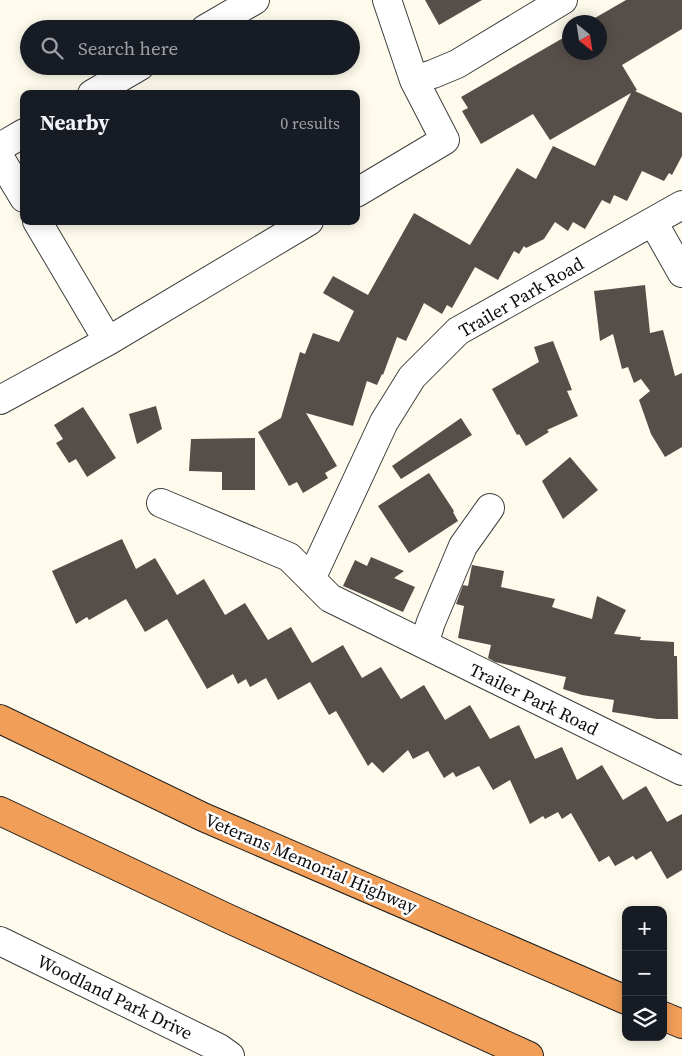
<!DOCTYPE html>
<html lang="en">
<head>
<meta charset="utf-8">
<style>
  :root { --surface:#171b24; --page:#242831; --text:#f1f3f6; --muted:#9ea1a6; --line:#363941 }
  body { margin:0; font-family:"Source Serif 4",serif; background:var(--page); color:var(--text) }
  .controls { position:absolute; right:15px; bottom:15px; display:grid; overflow:hidden; border-radius:10px; box-shadow:0 2px 12px #0003 }
  .controls button { width:45px; height:45px; display:grid; place-items:center; padding:0; border:0; border-bottom:1px solid var(--line); background:var(--surface); color:var(--text); font:25px sans-serif }
  .compass { position:absolute; left:562px; top:15px; width:45px; height:45px; border-radius:50%; background:var(--surface); box-shadow:0 2px 12px #0003; rotate:150deg }
  .list { margin:0; padding:0; list-style:none }
  h2 { display:flex; justify-content:space-between; align-items:center; height:65px; margin:0; padding:0 20px; font-size:21px }
  h2 small { font-size:16px; font-weight:400; color:var(--muted) }
  .icon { flex:none; width:28px; height:28px; fill:none; stroke:currentColor; stroke-width:2; stroke-linecap:round; stroke-linejoin:round }
  .map { position:relative; flex:none; width:682px; height:1056px; overflow:hidden }
  .search { position:absolute; background:var(--surface); box-shadow:0 2px 12px #0003; left:20px; top:20px; width:340px; height:55px; display:flex; align-items:center; gap:12px; box-sizing:border-box; padding:0 18px; border-radius:28px; color:var(--muted); font-size:19px }
  .panel { position:absolute; background:var(--surface); box-shadow:0 2px 12px #0003; left:20px; top:90px; width:340px; height:135px; border-radius:10px }
  .map>svg:first-child { display:block }
  .building { fill:#554e49 }
  .lines { fill:none; stroke-linecap:round; stroke-linejoin:round }
  .minor-casing { stroke:#3f3f3f; stroke-width:30 }
  .highway-casing { stroke:#1d1d1d; stroke-width:30 }
  .minor { stroke:#fff; stroke-width:28 }
  .highway { stroke:#f19e58; stroke-width:28 }
  .labels { text-anchor:middle; dominant-baseline:central; stroke-width:5; stroke-linejoin:round; paint-order:stroke }
  .street-label { font-size:18px; fill:#0c0c0c; stroke:#fff }
</style>
</head>
<body>
<div class="map">
<svg width="682" height="1056" viewBox="0 0 682 1056">
  <rect width="100%" height="100%" fill="#fffbec"/>
  <path class="building" d="M425,0H482L439,25Z
    M626,0H682V29L622,65L637,90L635,91L682,113V156L672,175L669,173L664,181L642,171L627,201L614,195L610,204L602,200L585,229L573,222L568,231L555,222L544,239L526,248L524,246L519,254L514,251L498,280L475,267L452,308L447,305L442,314L424,303L406,341L397,337L383,375L382,374L377,385L367,381L353,426L306,413L337,466L325,473L328,478L303,493L297,482L289,486L258,432L281,418L300,352L305,354L313,333L339,342L354,311L323,293L333,276L368,295L414,213L470,245L517,168L536,179L553,146L595,166L631,93L550,140L533,114L481,144L462,111L468,108L461,97L570,34V52H600V22H588Z
    M645,285L650,333L663,330L675,376L682,373V447L665,457L651,434L639,400L650,391L641,379L634,383L628,367L622,369L613,334L600,341L594,291Z
    M553,341L572,390L567,391L578,416L547,430L549,432L526,446L519,434L517,435L492,389L539,362L534,347Z
    M156,406L162,429L137,444L129,414Z
    M83,407L116,458L87,477L76,459L69,463L56,443L63,439L54,425Z
    M461,418L472,435L401,479L392,466Z
    M255,438V490H222V472L189,471L191,439Z
    M570,457L598,490L563,519L542,481Z
    M429,473L454,511L453,512L458,521L409,553L378,506Z
    M122,539L136,569L155,558L177,595L204,579L225,615L245,603L268,640L291,627L312,663L343,645L362,678L381,667L401,699L424,685L445,720L470,705L490,739L519,725L535,759L562,747L577,780L602,765L623,800L646,786L667,822L682,814V870L667,879L651,851L636,860L633,856L615,866L609,856L599,862L571,813L562,819L558,812L545,819L543,816L530,824L510,780L493,790L479,766L456,777L453,772L444,778L428,751L413,759L408,750L383,773L372,762L368,766L336,711L329,715L310,682L278,700L266,678L250,687L246,679L238,684L233,674L207,689L167,619L145,632L126,599L89,620L87,617L76,624L52,571Z
    M371,557L404,571L394,578L415,587L403,612L343,586L355,560L367,566Z
    M472,565L504,571L501,587L555,599L552,607L592,619L597,596L626,610L614,634L641,637L640,640L674,642V656H677L678,719H657L612,712L614,700L582,695L563,689L566,677L495,662L488,658L491,645L458,638L464,606L456,604L463,585L468,586Z"/>
  <g class="lines">
    <defs>
      <path id="minor" d="M205,29L255,0
        M414,80L433,74L457,64L563,0
        M92,94L140,66
        M0,147L24,133
        M0,158L24,198
        M356,193L445,140L414,80L387,0
        M37,221L108,341
        M653,222L682,273
        M0,400L108,341L309,221
        M161,503L289,557L330,598L682,771
        M311,579L384,422L412,377L458,331L682,205
        M424,644L431,622L463,546L490,508
        M0,941L219,1048L230,1056"/>
      <path id="highway" d="M0,719L203,817L626,1000
        M0,811L227,918L529,1056
        M663,1016L682,1024"/>
    </defs>
    <use href="#minor" class="minor-casing"/>
    <use href="#highway" class="highway-casing"/>
    <use href="#minor" class="minor"/>
    <use href="#highway" class="highway"/>
  </g>
  <g class="labels">
    <g class="street-label">
      <text transform="translate(521 297) rotate(-30)">Trailer Park Road</text>
      <text transform="translate(534 699) rotate(26)">Trailer Park Road</text>
      <text transform="translate(311 863) rotate(23)">Veterans Memorial Highway</text>
      <text transform="translate(115 997) rotate(26)">Woodland Park Drive</text>
    </g>
  </g>
</svg>
<div class="controls">
<button>+</button>
<button>−</button>
<button><svg class="icon" aria-label="layers" viewBox="0 0 24 24"><path d="M12 4l9 5-9 5-9-5zM3 14l9 5 9-5"/></svg></button>
</div>
<svg class="compass" viewBox="-18 -18 36 36"><path d="M0-13l5 13h-10z" fill="#e53935"/><path d="M0 13l5-13h-10z" fill="#9ea1a6"/></svg>
<div class="search"><svg class="icon" aria-label="search" viewBox="0 0 24 24"><circle cx="10" cy="10" r="6"/><path d="M15 15l6 6"/></svg>Search here</div>
<section class="panel">
<h2>Nearby<small>0 results</small></h2>
<ul class="list">
</ul>
</section>
</div>
</body>
</html>
